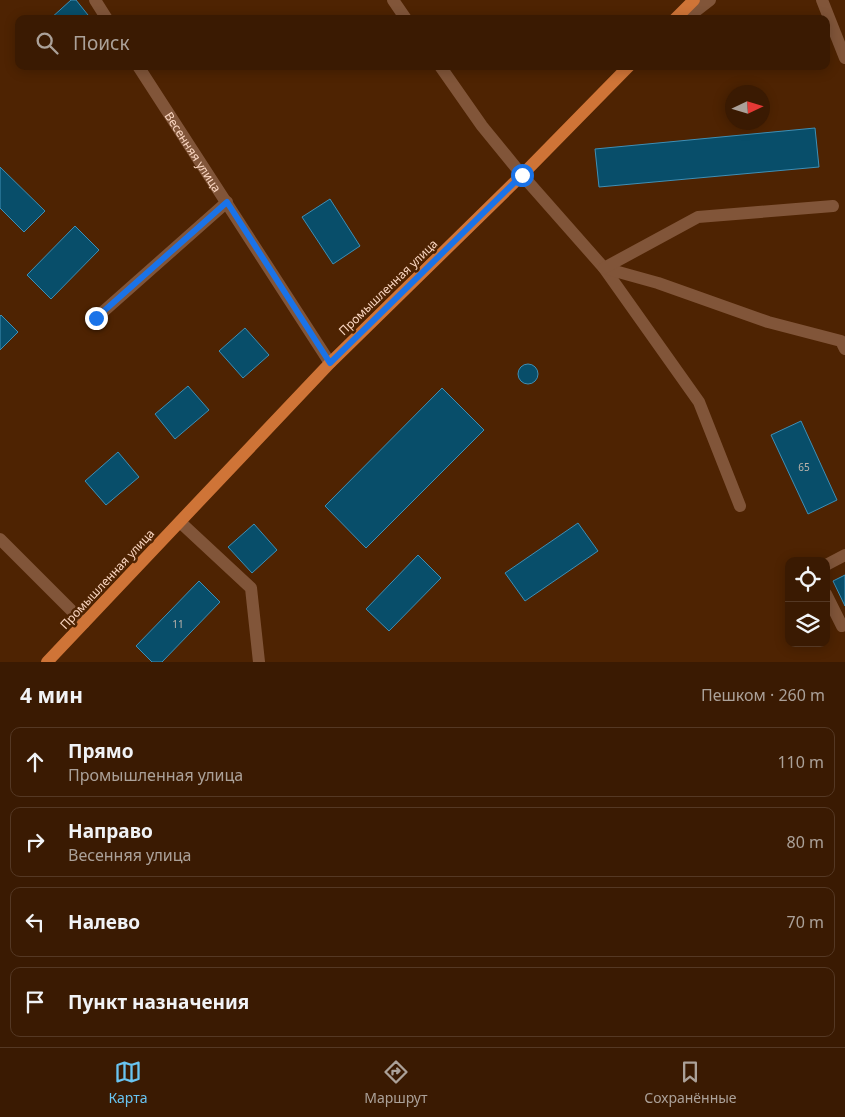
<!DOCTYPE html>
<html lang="ru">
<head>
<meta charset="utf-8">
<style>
  :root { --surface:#3a1a02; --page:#452711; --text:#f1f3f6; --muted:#aba199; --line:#543824; --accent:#69c4f1 }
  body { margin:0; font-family:"Noto Sans",sans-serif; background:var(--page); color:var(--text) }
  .controls { position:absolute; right:15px; bottom:15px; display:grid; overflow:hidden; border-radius:10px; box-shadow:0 2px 12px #0003 }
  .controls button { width:45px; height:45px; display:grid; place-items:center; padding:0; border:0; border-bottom:1px solid var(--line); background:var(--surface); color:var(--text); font:25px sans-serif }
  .compass { position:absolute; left:725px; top:85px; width:45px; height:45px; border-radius:50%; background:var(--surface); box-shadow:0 2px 12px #0003; rotate:86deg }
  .stop { position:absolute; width:15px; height:15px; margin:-11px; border:4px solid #1a73e8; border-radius:50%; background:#fff }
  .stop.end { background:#1a73e8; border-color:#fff; box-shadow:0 1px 5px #0008 }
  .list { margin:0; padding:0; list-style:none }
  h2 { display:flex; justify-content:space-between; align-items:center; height:65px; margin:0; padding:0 20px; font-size:21px }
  h2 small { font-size:16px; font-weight:400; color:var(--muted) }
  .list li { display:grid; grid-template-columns:32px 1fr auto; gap:15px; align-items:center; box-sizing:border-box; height:70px; margin:0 10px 10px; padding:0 10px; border:1px solid var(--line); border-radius:10px }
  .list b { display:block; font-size:19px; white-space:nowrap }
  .list p { margin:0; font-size:16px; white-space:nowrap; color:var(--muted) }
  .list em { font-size:16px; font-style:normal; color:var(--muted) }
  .icon { flex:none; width:28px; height:28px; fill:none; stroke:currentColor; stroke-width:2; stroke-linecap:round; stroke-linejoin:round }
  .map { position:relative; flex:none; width:845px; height:662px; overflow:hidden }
  .search { position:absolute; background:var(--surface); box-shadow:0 2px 12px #0003; left:15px; right:15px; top:15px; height:55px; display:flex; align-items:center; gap:12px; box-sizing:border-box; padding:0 18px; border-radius:10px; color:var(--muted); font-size:19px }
  .sheet { height:385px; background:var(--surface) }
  nav { display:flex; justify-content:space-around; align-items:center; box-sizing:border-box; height:70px; border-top:1px solid var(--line); background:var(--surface); font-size:14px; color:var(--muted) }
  nav a { display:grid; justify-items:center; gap:2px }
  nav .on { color:var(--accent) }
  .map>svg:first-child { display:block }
  .building { fill:#084e6a; stroke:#3e8fb6 }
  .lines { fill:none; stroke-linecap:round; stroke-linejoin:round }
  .minor { stroke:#815539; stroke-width:12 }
  .major { stroke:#cf7437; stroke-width:12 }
  .route { stroke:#1a73e8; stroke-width:6 }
  .labels { text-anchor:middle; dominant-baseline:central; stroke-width:5; stroke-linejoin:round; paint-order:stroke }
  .number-label { font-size:10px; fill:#beb4ab }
  .street-label { font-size:12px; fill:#fad6c1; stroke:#4e2302 }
</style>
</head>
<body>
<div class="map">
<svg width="845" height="662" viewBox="0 0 845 662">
  <rect width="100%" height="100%" fill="#4e2302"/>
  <path class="building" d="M71,0H76L88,15L83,19H50Z
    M815,128L819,167L599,187L595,149Z
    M0,167L45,211L24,232L0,208Z
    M330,199L360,246L333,264L302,217Z
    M75,226L99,250L51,299L27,275Z
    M1,315L18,332L0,350V316Z
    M245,328L269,355L243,378L219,351Z
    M518 374a10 10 0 1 1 20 0a10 10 0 1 1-20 0Z
    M188,386L209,410L175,439L155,414Z
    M442,388L484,430L366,548L325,506Z
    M801,421L837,500L808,514L771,435Z
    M118,452L139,477L106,505L85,481Z
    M578,523L598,551L525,601L505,573Z
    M254,524L277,550L252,573L228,547Z
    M418,555L441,578L389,631L366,609Z
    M845,575V606L833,581Z
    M199,581L220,602L162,662H152L136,646Z"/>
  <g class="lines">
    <g class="minor">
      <path d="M95,0L107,19"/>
      <path d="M393,0L406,19"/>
      <path d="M822,0L845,58"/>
      <path d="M691,19L692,14L710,0"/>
      <path id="s1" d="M138,66L330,363"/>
      <path d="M440,66L482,126L522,175L604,268L699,402L740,506"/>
      <path d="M604,268L658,283L768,322L841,341L845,349"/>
      <path d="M604,268L698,217L833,206"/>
      <path d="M96,318L227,202"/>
      <path d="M180,522L251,588L259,662"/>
      <path d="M0,539L84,623"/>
      <path d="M826,565L845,555"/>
      <path d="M826,594L842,626L845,625"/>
    </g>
    <path class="major" d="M675,19L694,0
      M47,662L330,363L522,175L629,66"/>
  </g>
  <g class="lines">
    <path class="route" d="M96,318L227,202L330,363L522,175"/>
  </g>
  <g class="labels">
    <g class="number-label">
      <text x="804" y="467">65</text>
      <text x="178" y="624">11</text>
    </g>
    <g class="street-label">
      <text stroke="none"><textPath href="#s1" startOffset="102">Весенняя улица</textPath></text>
      <text transform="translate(388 287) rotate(-44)">Промышленная улица</text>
      <text transform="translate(107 579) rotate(-47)">Промышленная улица</text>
    </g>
  </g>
</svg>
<div class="controls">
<button><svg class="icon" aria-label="locate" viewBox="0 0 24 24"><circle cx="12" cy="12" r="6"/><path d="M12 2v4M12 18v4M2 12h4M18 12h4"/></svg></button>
<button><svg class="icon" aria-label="layers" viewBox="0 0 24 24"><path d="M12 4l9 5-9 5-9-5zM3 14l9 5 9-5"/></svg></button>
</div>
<svg class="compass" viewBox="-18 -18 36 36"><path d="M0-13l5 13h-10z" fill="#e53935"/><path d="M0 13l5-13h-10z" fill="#aba199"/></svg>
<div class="stop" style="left:522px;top:175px"></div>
<div class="stop end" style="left:96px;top:318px"></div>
<div class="search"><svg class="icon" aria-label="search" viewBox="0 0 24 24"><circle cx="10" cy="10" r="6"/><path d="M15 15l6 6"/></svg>Поиск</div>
</div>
<section class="sheet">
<h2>4 мин<small>Пешком · 260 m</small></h2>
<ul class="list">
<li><svg class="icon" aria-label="ahead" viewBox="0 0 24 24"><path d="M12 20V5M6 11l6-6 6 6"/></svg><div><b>Прямо</b><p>Промышленная улица</p></div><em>110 m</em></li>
<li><svg class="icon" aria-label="right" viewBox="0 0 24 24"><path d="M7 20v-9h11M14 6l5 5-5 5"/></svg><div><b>Направо</b><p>Весенняя улица</p></div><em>80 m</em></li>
<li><svg class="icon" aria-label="left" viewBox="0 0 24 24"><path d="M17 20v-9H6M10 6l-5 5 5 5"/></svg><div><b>Налево</b></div><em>70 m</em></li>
<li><svg class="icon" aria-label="arrive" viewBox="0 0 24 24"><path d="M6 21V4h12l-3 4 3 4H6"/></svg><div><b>Пункт назначения</b></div></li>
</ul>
</section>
<nav>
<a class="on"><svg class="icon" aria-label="map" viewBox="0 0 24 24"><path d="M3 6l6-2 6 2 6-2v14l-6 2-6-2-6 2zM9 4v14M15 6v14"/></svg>Карта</a>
<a><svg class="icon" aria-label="directions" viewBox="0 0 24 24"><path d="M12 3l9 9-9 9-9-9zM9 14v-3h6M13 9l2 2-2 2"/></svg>Маршрут</a>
<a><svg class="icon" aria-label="saved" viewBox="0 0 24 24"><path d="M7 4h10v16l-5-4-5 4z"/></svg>Сохранённые</a>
</nav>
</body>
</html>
